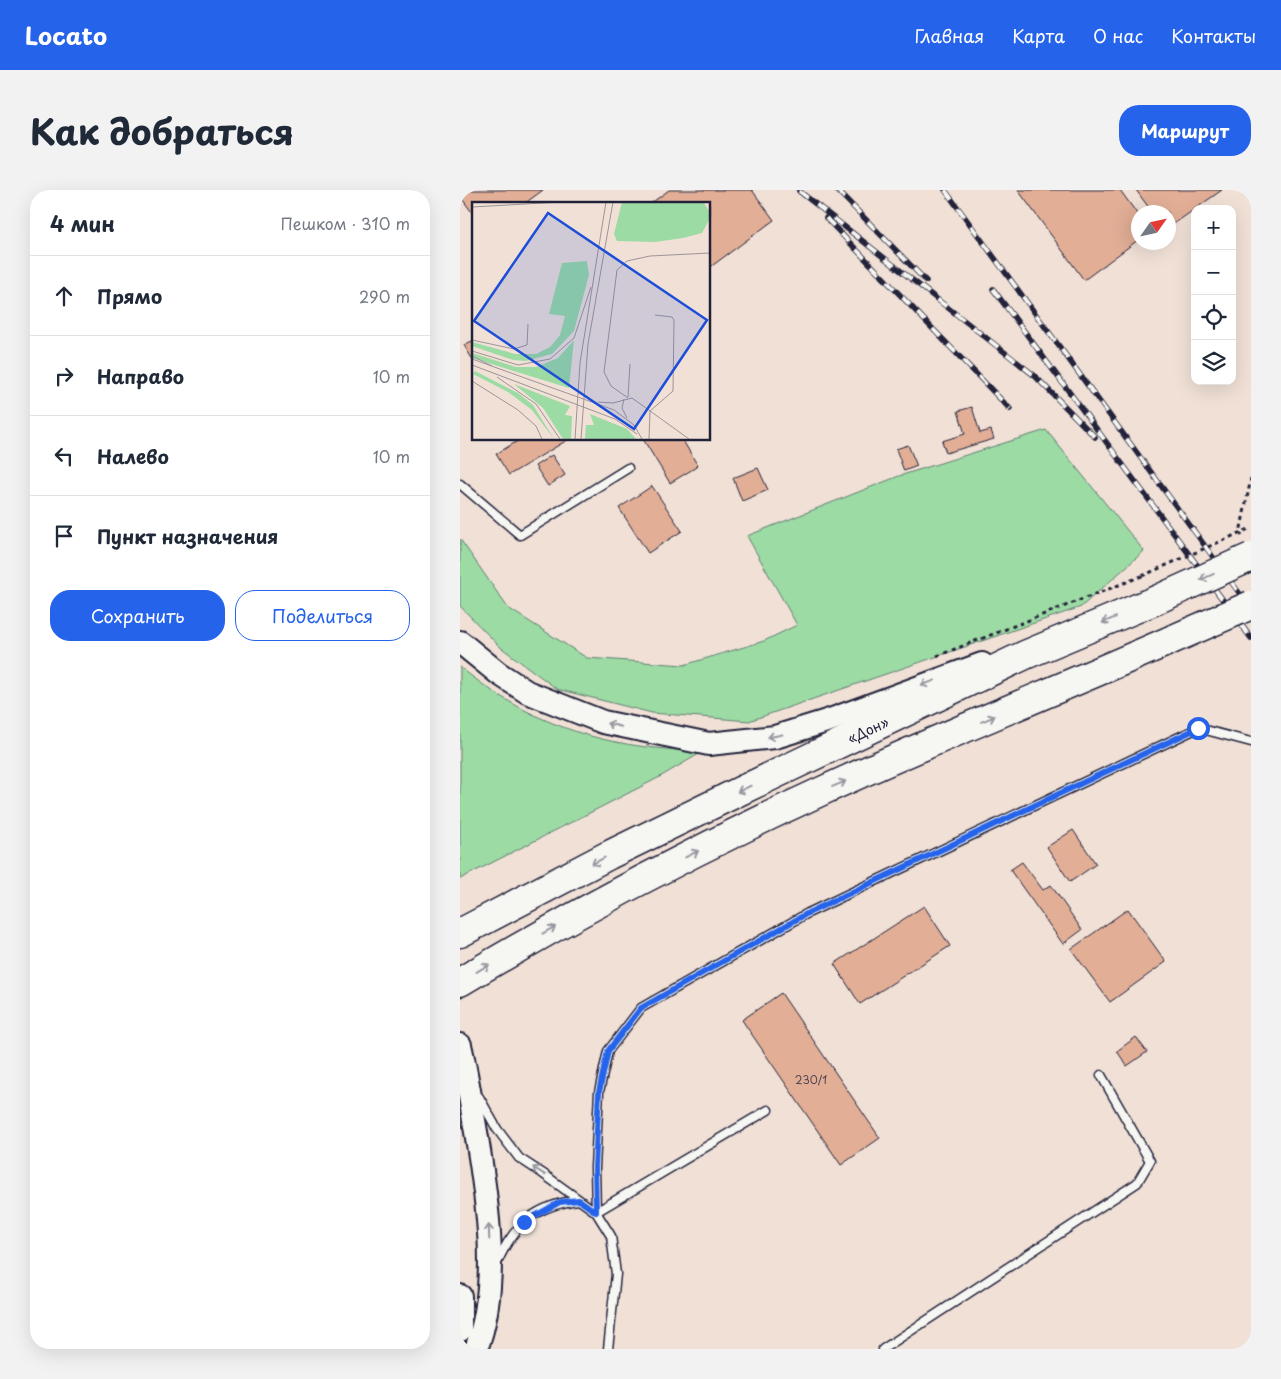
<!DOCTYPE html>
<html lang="ru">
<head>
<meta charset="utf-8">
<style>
  :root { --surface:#fff; --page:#f2f2f3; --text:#1f2937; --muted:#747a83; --line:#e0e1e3; --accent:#2563eb }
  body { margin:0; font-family:"Playpen Sans",sans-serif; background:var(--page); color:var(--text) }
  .controls { position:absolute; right:15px; top:15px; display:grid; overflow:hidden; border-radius:10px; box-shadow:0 5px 20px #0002 }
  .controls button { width:45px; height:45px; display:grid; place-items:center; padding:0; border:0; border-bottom:1px solid var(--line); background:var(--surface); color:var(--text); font:25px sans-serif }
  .compass { position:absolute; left:671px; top:15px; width:45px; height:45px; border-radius:50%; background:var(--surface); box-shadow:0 5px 20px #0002; rotate:56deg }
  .stop { position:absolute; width:15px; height:15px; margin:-11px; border:4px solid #2563eb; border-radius:50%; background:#fff }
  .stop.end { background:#2563eb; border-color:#fff; box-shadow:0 1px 5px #0008 }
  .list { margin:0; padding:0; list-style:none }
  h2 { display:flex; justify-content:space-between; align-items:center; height:65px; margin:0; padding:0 20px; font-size:21px }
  h2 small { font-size:16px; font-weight:400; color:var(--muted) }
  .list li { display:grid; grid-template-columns:32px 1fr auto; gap:15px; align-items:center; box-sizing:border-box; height:80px; padding:0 20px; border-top:1px solid var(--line) }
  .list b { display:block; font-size:19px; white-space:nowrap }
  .list em { font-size:16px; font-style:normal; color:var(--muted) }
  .actions { display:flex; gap:10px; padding:15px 20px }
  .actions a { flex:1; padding:11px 0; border:1px solid var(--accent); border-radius:20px; text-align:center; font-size:18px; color:var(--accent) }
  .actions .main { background:var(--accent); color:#fff }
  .icon { flex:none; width:28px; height:28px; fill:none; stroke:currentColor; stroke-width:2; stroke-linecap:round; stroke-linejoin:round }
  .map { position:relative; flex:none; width:791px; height:1159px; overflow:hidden; border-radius:20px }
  header { display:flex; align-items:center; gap:30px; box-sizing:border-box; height:70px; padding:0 25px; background:var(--accent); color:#fff }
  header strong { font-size:24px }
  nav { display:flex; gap:28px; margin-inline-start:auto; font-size:18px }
  .intro { display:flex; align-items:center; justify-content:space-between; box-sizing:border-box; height:120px; padding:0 30px }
  h1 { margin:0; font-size:35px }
  .button { padding:12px 22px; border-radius:20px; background:var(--accent); color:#fff; font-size:18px; font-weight:700 }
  main { display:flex; gap:30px; padding:0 30px }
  aside { flex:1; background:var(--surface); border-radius:20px; box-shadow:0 5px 20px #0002 }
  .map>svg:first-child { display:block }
  .green { fill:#9cdba4; stroke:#5f7e70 }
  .building { fill:#e2ae96; stroke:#22223b }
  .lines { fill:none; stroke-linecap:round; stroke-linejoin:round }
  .lane-casing { stroke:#22223b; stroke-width:11 }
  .secondary-casing { stroke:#22223b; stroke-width:26 }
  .highway-casing { stroke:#22223b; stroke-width:31 }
  .path { stroke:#22223b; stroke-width:3; stroke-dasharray:4 4; stroke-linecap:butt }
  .lane { stroke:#f6f6f2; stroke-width:8 }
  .secondary { stroke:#f6f6f2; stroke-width:22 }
  .highway { stroke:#f6f6f2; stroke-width:28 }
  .rail-casing { stroke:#22223b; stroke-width:5.5 }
  .rail { stroke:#f6f6f2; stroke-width:4; stroke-dasharray:11; stroke-linecap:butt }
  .highway-bridge-casing { stroke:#22223b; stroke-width:31; stroke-linecap:butt }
  .path-bridge { stroke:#22223b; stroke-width:3; stroke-dasharray:4 4; stroke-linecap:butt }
  .highway-bridge { stroke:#f6f6f2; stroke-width:28 }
  .oneway { stroke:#9797a0 }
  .route { stroke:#2563eb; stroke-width:6 }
  .labels { text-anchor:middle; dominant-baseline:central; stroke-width:4.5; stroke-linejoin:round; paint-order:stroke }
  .number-label { font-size:11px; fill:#524552 }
  .street-label { font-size:14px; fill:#22223b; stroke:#f6f6f2 }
  .inset-road { fill:none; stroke:#9e9498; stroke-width:1 }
  .view { fill:#1d4ed8; fill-opacity:0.15; stroke:#1d4ed8; stroke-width:2.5 }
  .inset-edge { fill:none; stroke:#22223b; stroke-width:2.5 }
</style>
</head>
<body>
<header>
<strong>Locato</strong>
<nav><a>Главная</a><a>Карта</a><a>О нас</a><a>Контакты</a></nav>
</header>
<div class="intro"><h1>Как добраться</h1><a class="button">Маршрут</a></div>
<main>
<aside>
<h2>4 мин<small>Пешком · 310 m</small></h2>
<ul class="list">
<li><svg class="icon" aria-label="ahead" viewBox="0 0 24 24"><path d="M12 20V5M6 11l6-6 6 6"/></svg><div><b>Прямо</b></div><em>290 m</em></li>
<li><svg class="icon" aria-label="right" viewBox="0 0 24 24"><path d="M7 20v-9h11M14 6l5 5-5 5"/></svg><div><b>Направо</b></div><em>10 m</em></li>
<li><svg class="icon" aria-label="left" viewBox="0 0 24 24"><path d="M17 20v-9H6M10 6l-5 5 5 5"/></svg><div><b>Налево</b></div><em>10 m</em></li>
<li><svg class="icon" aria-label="arrive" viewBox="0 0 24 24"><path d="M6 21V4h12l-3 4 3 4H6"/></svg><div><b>Пункт назначения</b></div></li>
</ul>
<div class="actions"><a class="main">Сохранить</a><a>Поделиться</a></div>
</aside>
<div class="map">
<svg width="791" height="1159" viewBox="0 0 791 1159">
  <rect width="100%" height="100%" fill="#f0e0d6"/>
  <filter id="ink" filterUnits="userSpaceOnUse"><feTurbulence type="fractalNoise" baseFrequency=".02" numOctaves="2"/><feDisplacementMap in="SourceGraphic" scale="10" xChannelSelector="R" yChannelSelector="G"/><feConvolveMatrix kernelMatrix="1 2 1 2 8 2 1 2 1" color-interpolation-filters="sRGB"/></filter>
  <g filter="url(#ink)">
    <path class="green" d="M586,240L684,361L621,417L289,531L192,523L97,499L39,456L0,416V349L48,418L127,468L224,475L304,451L337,435L287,346L439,286Z
      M0,477C75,538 149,559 244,561L198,588L0,689Z"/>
    <path class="building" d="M0,0H83L64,14H14V25L0,6Z
      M209,0H292L314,30L249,78V14H190Z
      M558,0H660L678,25V50L624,90Z
      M676,0H762L708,38V22H692Z
      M14,150V172L4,155Z
      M512,217L520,243L531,240L534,249L486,263L482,251L505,244L498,221Z
      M61,249H109L49,285L36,264Z
      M183,249H222L238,276L210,293Z
      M448,255L457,276L444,281L436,259Z
      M92,265L105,285L88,296L75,276Z
      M298,278L308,300L282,311L273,288Z
      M192,296L222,341L188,363L159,318Z
      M613,640L636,674L610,692L587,657Z
      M562,672L583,700L591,695L622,740L603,754L550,680Z
      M464,716L490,756L400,814L374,774Z
      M668,719L706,772L650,812L611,759Z
      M321,803L420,948L381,975L282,830Z
      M676,847L687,862L667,876L657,861Z"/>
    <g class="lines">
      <defs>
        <path id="lane" d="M0,294L60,345L168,278
          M19,907L37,939L59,968L82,983L136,1022L151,1046L156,1084L148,1159
          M136,1022L135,977L139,902L148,861L181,818L348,723L738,538L791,552
          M136,1022L308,920
          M37,1073C54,1034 76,1015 119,1010
          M423,1159L677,993L690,971L641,885"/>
        <path id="secondary" d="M0,452L38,483L67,502L143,532L249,554L315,547L370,530L522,474
          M0,855C7,884 11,913 16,942C27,1008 41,1095 16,1159
          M0,1106V1140"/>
        <path id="highway" d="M0,743L149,665L280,601L565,465L694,411
          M0,792C117,722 238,658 362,601C477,548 595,501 711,450"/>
      </defs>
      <use href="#lane" class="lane-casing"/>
      <use href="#secondary" class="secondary-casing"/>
      <use href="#highway" class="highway-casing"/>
      <path class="path" d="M782,346L780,343L791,288
        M477,466L682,386"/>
      <use href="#lane" class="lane"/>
      <use href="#secondary" class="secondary"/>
      <use href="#highway" class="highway"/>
      <defs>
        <path id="rail" d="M377,0L466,91
          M485,0L791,419
          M339,1L575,186L635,247
          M366,28L550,219
          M533,99L791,448"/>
      </defs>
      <use href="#rail" class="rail-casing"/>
      <use href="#rail" class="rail"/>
      <defs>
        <path id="highway-bridge" d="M694,411L791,367
          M711,450L791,415"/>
      </defs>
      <use href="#highway-bridge" class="highway-bridge-casing"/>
      <path class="path-bridge" d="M682,386L791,338"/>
      <use href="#highway-bridge" class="highway-bridge"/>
    </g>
    <defs><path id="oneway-shaft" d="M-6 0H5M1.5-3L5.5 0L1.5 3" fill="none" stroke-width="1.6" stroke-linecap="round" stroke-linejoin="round" transform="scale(1.25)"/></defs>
    <g class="oneway">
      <use href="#oneway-shaft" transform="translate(747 387) rotate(156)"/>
      <use href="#oneway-shaft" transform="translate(649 430) rotate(157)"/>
      <use href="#oneway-shaft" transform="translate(468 493) rotate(160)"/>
      <use href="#oneway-shaft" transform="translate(528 529) rotate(-23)"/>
      <use href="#oneway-shaft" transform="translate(154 535) rotate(-166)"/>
      <use href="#oneway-shaft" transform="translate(315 546) rotate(169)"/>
      <use href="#oneway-shaft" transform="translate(379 594) rotate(-23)"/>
      <use href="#oneway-shaft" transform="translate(284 599) rotate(154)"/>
      <use href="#oneway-shaft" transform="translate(232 664) rotate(-27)"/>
      <use href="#oneway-shaft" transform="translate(138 671) rotate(153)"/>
      <use href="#oneway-shaft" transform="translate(89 740) rotate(-29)"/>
      <use href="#oneway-shaft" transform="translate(23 778) rotate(-31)"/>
      <use href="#oneway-shaft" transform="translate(79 981) rotate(-147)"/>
      <use href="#oneway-shaft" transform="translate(29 1042) rotate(-92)"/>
    </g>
  </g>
  <g class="lines" filter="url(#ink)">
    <path class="route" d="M64,1032L100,1012L119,1010L136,1022L135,977L139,902L148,861L181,818L348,723L738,538"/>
  </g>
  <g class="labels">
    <g class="number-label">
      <text x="351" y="889">230/1</text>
    </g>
    <g class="street-label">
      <text transform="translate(408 540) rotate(-25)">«Дон»</text>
    </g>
  </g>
  <g transform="translate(12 12)">
    <rect width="238" height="238" fill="#f0e0d6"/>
    <path d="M150,0L232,1L237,9V18L230,31L211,36L183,40L145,39L142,32ZM115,59L117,73L102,129L80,152L54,159L41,158L0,144V140L43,152H64L78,145L88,133L93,114L77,112L90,61ZM102,138L97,186L0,156V151L44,165H64L86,156ZM3,169L46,191L61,203L82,237L60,208L36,190L1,172ZM42,182L98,204L93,213L100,214L99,237H91L71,206ZM118,212L155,227L164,237H113L114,223H122Z" fill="#9cdba4"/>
    <path class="inset-road" d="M0,5L89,0M0,138L42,147L55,143L56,122M0,149L46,163L78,157L102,136L119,85M0,154L20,164M0,157L142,208L162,223L170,237M0,163L143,217L165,232M25,175L64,202L88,237M0,179L46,208L64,224L70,237M156,195L158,162M156,196L139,184L132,170L145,68L155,59L178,54L238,51M152,197L150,206L155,216M126,200L141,201L160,196L217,237M103,237L108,161L134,0M109,237L116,142L141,0M177,237L178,209L201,189L202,118L200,115L183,113"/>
    <path class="view" d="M76,11L235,118L162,227L2,119Z"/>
    <rect width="238" height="238" class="inset-edge"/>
  </g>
</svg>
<div class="controls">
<button>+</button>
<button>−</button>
<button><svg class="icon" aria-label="locate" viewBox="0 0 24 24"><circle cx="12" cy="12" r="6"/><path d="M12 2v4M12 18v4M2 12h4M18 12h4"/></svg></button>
<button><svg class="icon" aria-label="layers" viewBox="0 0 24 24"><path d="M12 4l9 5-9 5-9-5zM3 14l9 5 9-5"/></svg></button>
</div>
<svg class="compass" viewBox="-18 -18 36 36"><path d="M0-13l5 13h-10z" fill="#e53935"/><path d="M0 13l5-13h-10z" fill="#747a83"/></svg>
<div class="stop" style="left:738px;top:538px"></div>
<div class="stop end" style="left:64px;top:1032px"></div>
</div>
</main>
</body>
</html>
